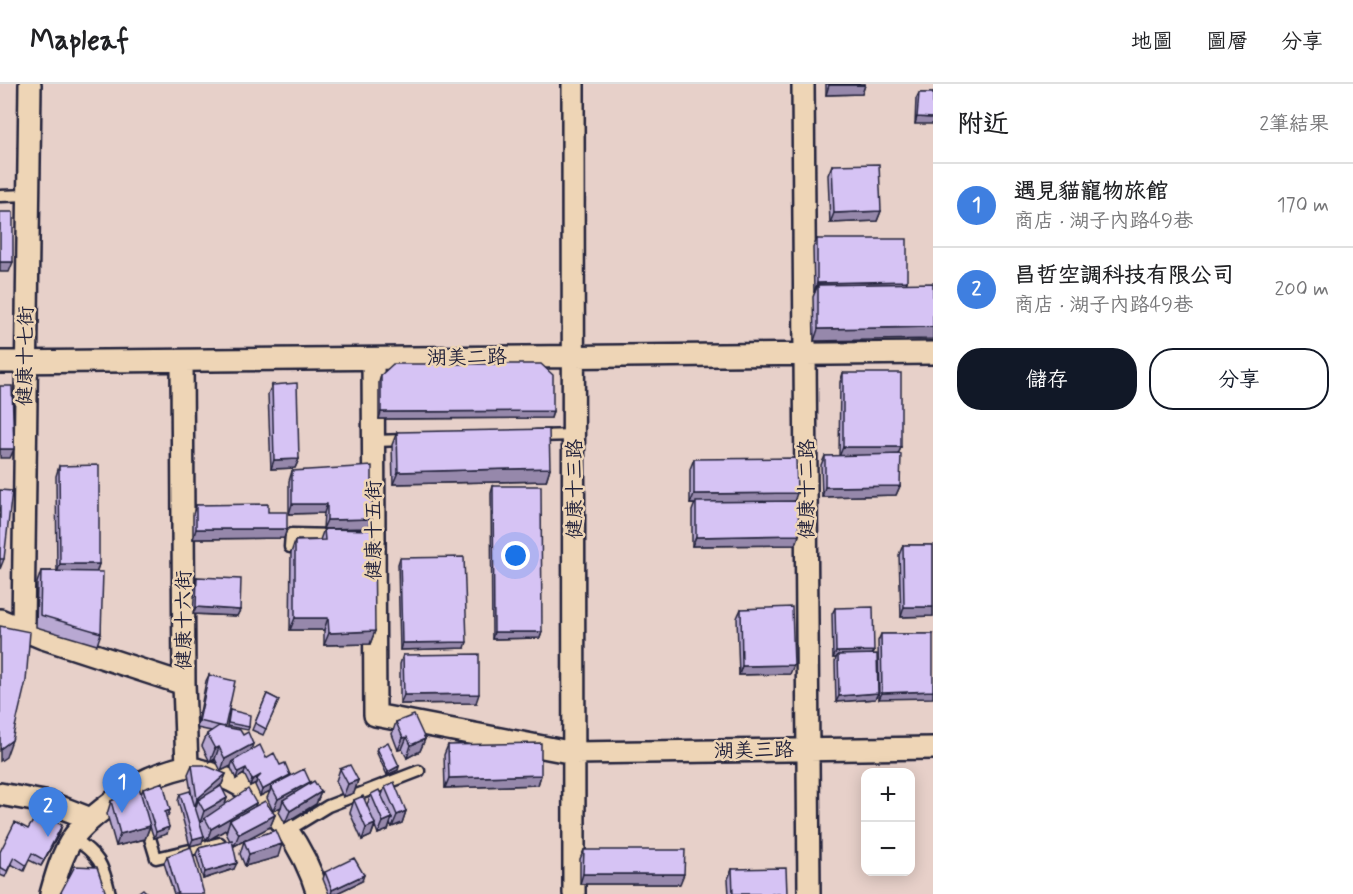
<!DOCTYPE html>
<html lang="zh-TW">
<head>
<meta charset="utf-8">
<style>
  :root { --surface:#fff; --page:#f2f2f2; --text:#202124; --muted:#757577; --line:#e0e0e0; --accent:#111827 }
  body { margin:0; font-family:Mynerve,"LXGW WenKai TC",sans-serif; background:var(--page); color:var(--text) }
  .controls { position:absolute; right:18px; bottom:18px; display:grid; overflow:hidden; border-radius:12px; box-shadow:0 3px 15px #0003 }
  .controls button { width:54px; height:54px; display:grid; place-items:center; padding:0; border:0; border-bottom:2px solid var(--line); background:var(--surface); color:var(--text); font:30px sans-serif }
  .you { position:absolute; left:516px; top:472px; width:21px; height:21px; margin:-15px; border:4px solid #fff; border-radius:50%; background:#1a73e8; box-shadow:0 0 0 9px #1a73e833 }
  .badge { display:grid; place-items:center; width:39px; height:39px; border-radius:50%; background:var(--accent); color:#fff; font-size:20px; font-weight:700 }
  .pin { position:absolute; translate:-50% -50px; filter:drop-shadow(0 2px 3px #0008) }
  .pin::after { content:''; position:absolute; top:32px; width:21px; height:18px; background:inherit; clip-path:polygon(0 0,100% 0,50% 100%) }
  .list { margin:0; padding:0; list-style:none }
  h2 { display:flex; justify-content:space-between; align-items:center; height:78px; margin:0; padding:0 24px; font-size:26px }
  h2 small { font-size:20px; font-weight:400; color:var(--muted) }
  .list li { display:grid; grid-template-columns:39px 1fr auto; gap:18px; align-items:center; box-sizing:border-box; height:84px; padding:0 24px; border-top:2px solid var(--line) }
  .list b { display:block; font-size:22px; white-space:nowrap }
  .list p { margin:0; font-size:20px; white-space:nowrap; color:var(--muted) }
  .list em { font-size:20px; font-style:normal; color:var(--muted) }
  .actions { display:flex; gap:12px; padding:18px 24px }
  .actions a { flex:1; padding:14px 0; border:2px solid var(--accent); border-radius:24px; text-align:center; font-size:21px; color:var(--accent) }
  .actions .main { background:var(--accent); color:#fff }
  .map { position:relative; flex:none; width:933px; height:810px; overflow:hidden }
  header { display:flex; align-items:center; gap:36px; box-sizing:border-box; height:84px; padding:0 30px; background:var(--surface); border-bottom:2px solid var(--line) }
  header strong { font-size:28px }
  nav { display:flex; gap:33px; margin-inline-start:auto; font-size:21px }
  main { display:flex }
  aside { flex:1; background:var(--surface) }
  .map>svg:first-child { display:block }
  .lines { fill:none; stroke-linecap:round; stroke-linejoin:round }
  .lane-casing { stroke:#22223b; stroke-width:15 }
  .street-casing { stroke:#22223b; stroke-width:26 }
  .lane { stroke:#eed5b6; stroke-width:10 }
  .street { stroke:#eed5b6; stroke-width:21 }
  .wall { fill:#b8a8d2; stroke:#22223b; stroke-width:1.5 }
  .shaded-wall { fill:#9688ab; stroke:#22223b; stroke-width:1.5 }
  .building { fill:#d6c3f4; stroke:#22223b; stroke-width:1.5 }
  .labels { text-anchor:middle; dominant-baseline:central; stroke-width:5; stroke-linejoin:round; paint-order:stroke }
  .street-label { font-size:20px; fill:#22223b; stroke:#eed5b6 }
</style>
</head>
<body>
<header>
<strong>Mapleaf</strong>
<nav><a>地圖</a><a>圖層</a><a>分享</a></nav>
</header>
<main>
<div class="map">
<svg width="933" height="810" viewBox="0 0 933 810">
  <rect width="100%" height="100%" fill="#e7d0c9"/>
  <filter id="ink" filterUnits="userSpaceOnUse"><feTurbulence type="fractalNoise" baseFrequency=".0167" numOctaves="2"/><feDisplacementMap in="SourceGraphic" scale="12" xChannelSelector="R" yChannelSelector="G"/><feConvolveMatrix kernelMatrix="1 2 1 2 8 2 1 2 1" color-interpolation-filters="sRGB"/></filter>
  <g filter="url(#ink)">
    <g class="lines">
      <defs>
        <path id="lane" d="M0,112L29,111
          M536,352L575,351
          M374,357L406,356
          M290,463L291,450L335,451
          M144,734L156,774L220,759
          M287,747L328,722L419,687
          M73,754C99,771 103,780 110,810"/>
        <path id="street" d="M573,0L574,810
          M803,0L809,810
          M373,275L375,631L574,669L933,664
          M0,278L933,269
          M0,536L43,554L184,600L182,277
          M23,545L30,0
          M184,600L187,682
          M196,685C208,689 221,692 232,697C274,717 305,766 318,810
          M0,710L50,719L91,735
          M51,810C56,792 62,770 73,754C80,743 92,734 102,726C134,701 147,692 187,682"/>
      </defs>
      <use href="#lane" class="lane-casing"/>
      <use href="#street" class="street-casing"/>
      <use href="#lane" class="lane"/>
      <use href="#street" class="street"/>
    </g>
    <path class="wall" d="M826,0H865V1L862,10L826,11Z
      M919,9H933L915,40L916,15Z
      M832,81L881,127L877,137L830,139L828,91Z
      M817,155L907,197L906,200L814,257L813,213L815,208H814L813,164Z
      M843,289L901,363L898,370L900,402L896,411L822,413L821,381L825,372H839L840,298Z
      M381,291L553,327L551,334L379,335V298Z
      M272,301L299,375L295,384L271,385L268,310Z
      M397,348L550,384L546,397L393,400L392,361Z
      M694,375L794,417L799,451L796,461L692,462V427L695,419L690,420V385Z
      M59,382L99,480L96,488L101,549L97,561L36,543L37,499L41,487H57L56,392Z
      M292,387L368,444L341,445L375,547L370,560L324,561V546H290L291,469L295,457L320,456L324,445H323L324,429L289,430V397Z
      M493,402L542,548L540,554L492,555L491,409Z
      M0,406L4,475L0,485Z
      M196,421L268,428L287,445L284,454L193,455V430Z
      M903,461H933V532L901,533L899,471Z
      M400,474L465,564L400,566L398,480Z
      M197,493L240,526L237,532L193,530L195,500Z
      M835,524L874,567L873,570L878,609L875,615L836,618L835,578L836,574H833L832,530Z
      M741,525L790,590L739,591L737,534Z
      M881,550H933L879,615L878,557Z
      M403,571L476,619L400,620V580Z
      M209,591L225,643L250,667L266,674L280,681L290,693L309,700L321,708L316,720L285,739L279,728L281,723L273,727L267,714L270,707L260,712L255,701L256,699L250,702L244,690L236,695L231,684V682L221,687L215,675L210,678L202,662L207,650L211,647L197,644L206,597Z
      M267,610L279,616L263,651L252,646Z
      M230,626L249,643L248,646L227,642Z
      M396,638L425,655L420,667L407,674L402,665L398,666L392,650Z
      M448,661L541,691L538,701L445,704L444,671Z
      M377,664L399,682L398,686L387,691L376,667Z
      M192,681L226,690L222,700L216,705L227,714L225,720L256,719L255,722L275,731L270,743L234,762L233,760L234,785L203,795L196,770L199,764L230,757L226,749L227,745L207,757L204,752L202,759L190,762L178,717L180,710L192,713L188,690Z
      M340,685L358,696L354,709L343,713L336,697Z
      M385,703L406,727L402,739L392,743L390,739L388,746L378,750L375,742L371,752L362,756L350,729L354,716L367,721L371,710L382,711Z
      M143,705L168,732L166,733L167,750L154,754L147,734L150,742L145,755L116,762L107,730L111,717L141,710Z
      M46,741L60,748L41,782L29,776L24,787L11,780L5,793L0,791V768L28,745Z
      M244,757L278,773L245,782L240,770Z
      M584,766L680,800H580V775Z
      M167,772L204,810H174L164,779Z
      M732,785L787,810H729L728,795Z
      M325,788L362,797L335,810H329L323,795Z"/>
    <path class="shaded-wall" d="M829,1H865L862,10L826,11Z
      M917,33L933,34V40H915Z
      M881,127L877,137L830,139L834,129Z
      M0,178H13L9,188H0Z
      M907,197L904,207L818,201L815,208H814L817,199Z
      M933,243V255L814,257L818,245Z
      M553,327L551,334L379,335L381,328Z
      M843,363H901L897,373H839Z
      M0,365H14L10,374H0Z
      M299,375L295,384L271,385L274,376Z
      M550,384L546,397L393,400L398,388Z
      M900,402L896,411L822,413L825,403Z
      M797,409L794,418L690,420L694,410Z
      M292,420H327L324,429L289,430Z
      M372,435L368,444L323,445L327,436Z
      M196,445H287L284,454L193,455Z
      M799,451L796,461L692,462L696,453Z
      M60,480H99L96,490L57,489Z
      M196,523L240,526L237,532L193,530Z
      M904,523H933V532L901,533Z
      M295,534H328L324,546H290Z
      M375,547L370,560L324,561L329,549Z
      M494,548H542L540,554L492,555Z
      M467,558L465,564L400,566L402,559Z
      M874,567L871,573L838,571L836,574H833L836,568Z
      M794,581L790,590L739,591L742,582Z
      M933,607V614L879,615L882,609Z
      M878,609L875,615L836,618L839,612Z
      M479,610L476,619L400,620L404,611Z
      M407,653L402,665L398,666L403,654Z
      M425,655L420,667L407,674L411,661Z
      M12,656L6,673L0,677V665Z
      M253,660L249,672L233,677L231,682L221,687L225,675Z
      M219,663L215,675L210,678L215,665Z
      M399,682L398,686L387,691L388,688Z
      M246,684L244,690L236,695L238,688Z
      M226,690L222,700L200,719L198,716L196,723L194,725L197,715Z
      M261,691L257,695L256,699L250,702L252,696Z
      M290,691L288,697L271,702L270,707L260,712L262,706Z
      M541,691L538,701L445,704L449,694Z
      M358,696L354,709L343,713L348,700Z
      M310,698L306,710L283,716L281,723L273,727L278,715Z
      M321,708L316,720L285,739L290,727Z
      M227,714L223,727L205,734L203,737L200,739L204,727Z
      M256,719L252,731L230,736L227,745L207,757L211,745Z
      M170,726L168,732L162,734L165,728Z
      M406,727L402,739L392,743L397,731Z
      M275,731L270,743L234,762L239,750Z
      M392,734L388,746L378,750L383,738Z
      M375,740L371,752L362,756L366,744Z
      M62,741L60,748L41,782L44,776Z
      M150,742L145,755L116,762L120,750Z
      M169,743L167,750L154,754L156,748Z
      M204,752L202,759L190,762L193,755Z
      M282,760L278,773L245,782L249,770Z
      M237,779L234,785L203,795L205,788Z
      M583,790H684L680,800H580Z
      M364,791L362,797L335,810H331L332,806Z"/>
    <path class="building" d="M829,0H865V1H829Z
      M919,9H933V34L917,33Z
      M879,80L881,127L834,129L832,81Z
      M0,128H13V178H0Z
      M817,155H907V197L817,199Z
      M933,199V243L818,245V201Z
      M393,280H541L553,291V327L381,328V291Z
      M843,289H901V363H843Z
      M297,299L299,375L274,376L272,301Z
      M0,302H12L14,365H0Z
      M549,345L550,384L398,388L397,348Z
      M901,370L900,402L825,403V372Z
      M796,374L797,409L694,410V375Z
      M99,381V480H60L59,382Z
      M372,382V435L327,436V420H292V387Z
      M493,402H541L542,548H494Z
      M0,406L12,407L4,475H0Z
      M798,417L799,451L696,453V418Z
      M268,420V428H287V445H196V421Z
      M324,445L374,446L375,547L329,549L328,534H295V457L325,456Z
      M903,461H933V523H904Z
      M464,473L467,558L402,559L400,474Z
      M41,487L103,488L101,549L40,531Z
      M197,493L241,495L240,526L196,523Z
      M792,523L794,581L742,582L741,525Z
      M873,523L874,567L836,568L835,524Z
      M0,542L30,548L26,597L12,656L0,665Z
      M881,550H933V607L882,609Z
      M479,570V610L404,611L403,571Z
      M877,570L878,609L839,612L838,571Z
      M209,591L235,597L225,643L199,637Z
      M267,610L279,616L266,645L255,639Z
      M230,626L250,631L249,643L228,639Z
      M414,631L425,655L411,661L407,653L403,654L396,638Z
      M219,642L240,646L243,651L248,648L253,660L225,675L219,663L215,665L207,650Z
      M388,658L399,682L388,688L377,664Z
      M541,659V691L449,694L448,661Z
      M260,661L266,674L274,669L280,681L285,679L290,691L262,706L257,695L261,691L252,696L246,684L238,688L233,677Z
      M192,681H204L226,690L197,715Z
      M350,681L358,696L348,700L340,685Z
      M304,685L310,698L278,715L271,702Z
      M314,697L321,708L290,727L283,716Z
      M163,698L170,726L165,728L169,743L156,748L143,705Z
      M394,698L406,727L397,731L385,703Z
      M221,702L227,714L204,727L198,716Z
      M139,703L150,742L120,750L111,717Z
      M248,705L256,719L211,745L205,734Z
      M379,706L392,734L383,738L371,710Z
      M190,707L204,752L193,755L180,710Z
      M363,712L375,740L366,744L354,716Z
      M265,717L275,731L239,750L230,736Z
      M35,734L46,741L50,735L62,741L44,776L32,769L26,781L14,773L7,787L0,783V768L15,738L28,745Z
      M276,746L282,760L249,770L244,757Z
      M232,756L237,779L205,788L199,764Z
      M191,763L204,810H178L167,772Z
      M584,766H685L684,790H583Z
      M354,774L364,791L332,806L325,788Z
      M75,782L97,783L106,810H60Z
      M786,784L787,810H733L732,785Z
      M143,805L148,810H136Z"/>
  </g>
  <g class="labels">
    <g class="street-label">
      <text transform="translate(26 272) rotate(-89)">健康十七街</text>
      <text transform="translate(467 274) rotate(-1)">湖美二路</text>
      <text transform="translate(575 405) rotate(-90)">健康十三路</text>
      <text transform="translate(807 405) rotate(-90)">健康十二路</text>
      <text transform="translate(374 446) rotate(-90)">健康十五街</text>
      <text transform="translate(184 536) rotate(-90)">健康十六街</text>
      <text transform="translate(754 667) rotate(-1)">湖美三路</text>
    </g>
  </g>
</svg>
<div class="controls">
<button>+</button>
<button>−</button>
</div>
<div class="you"></div>
<div class="pin badge" style="left:122px;top:729px;background:#3f7fe0">1</div>
<div class="pin badge" style="left:48px;top:753px;background:#3f7fe0">2</div>
</div>
<aside>
<h2>附近<small>2筆結果</small></h2>
<ul class="list">
<li><span class="badge" style="background:#3f7fe0">1</span><div><b>遇見貓寵物旅館</b><p>商店 · 湖子內路49巷</p></div><em>170 m</em></li>
<li><span class="badge" style="background:#3f7fe0">2</span><div><b>昌哲空調科技有限公司</b><p>商店 · 湖子內路49巷</p></div><em>200 m</em></li>
</ul>
<div class="actions"><a class="main">儲存</a><a>分享</a></div>
</aside>
</main>
</body>
</html>
